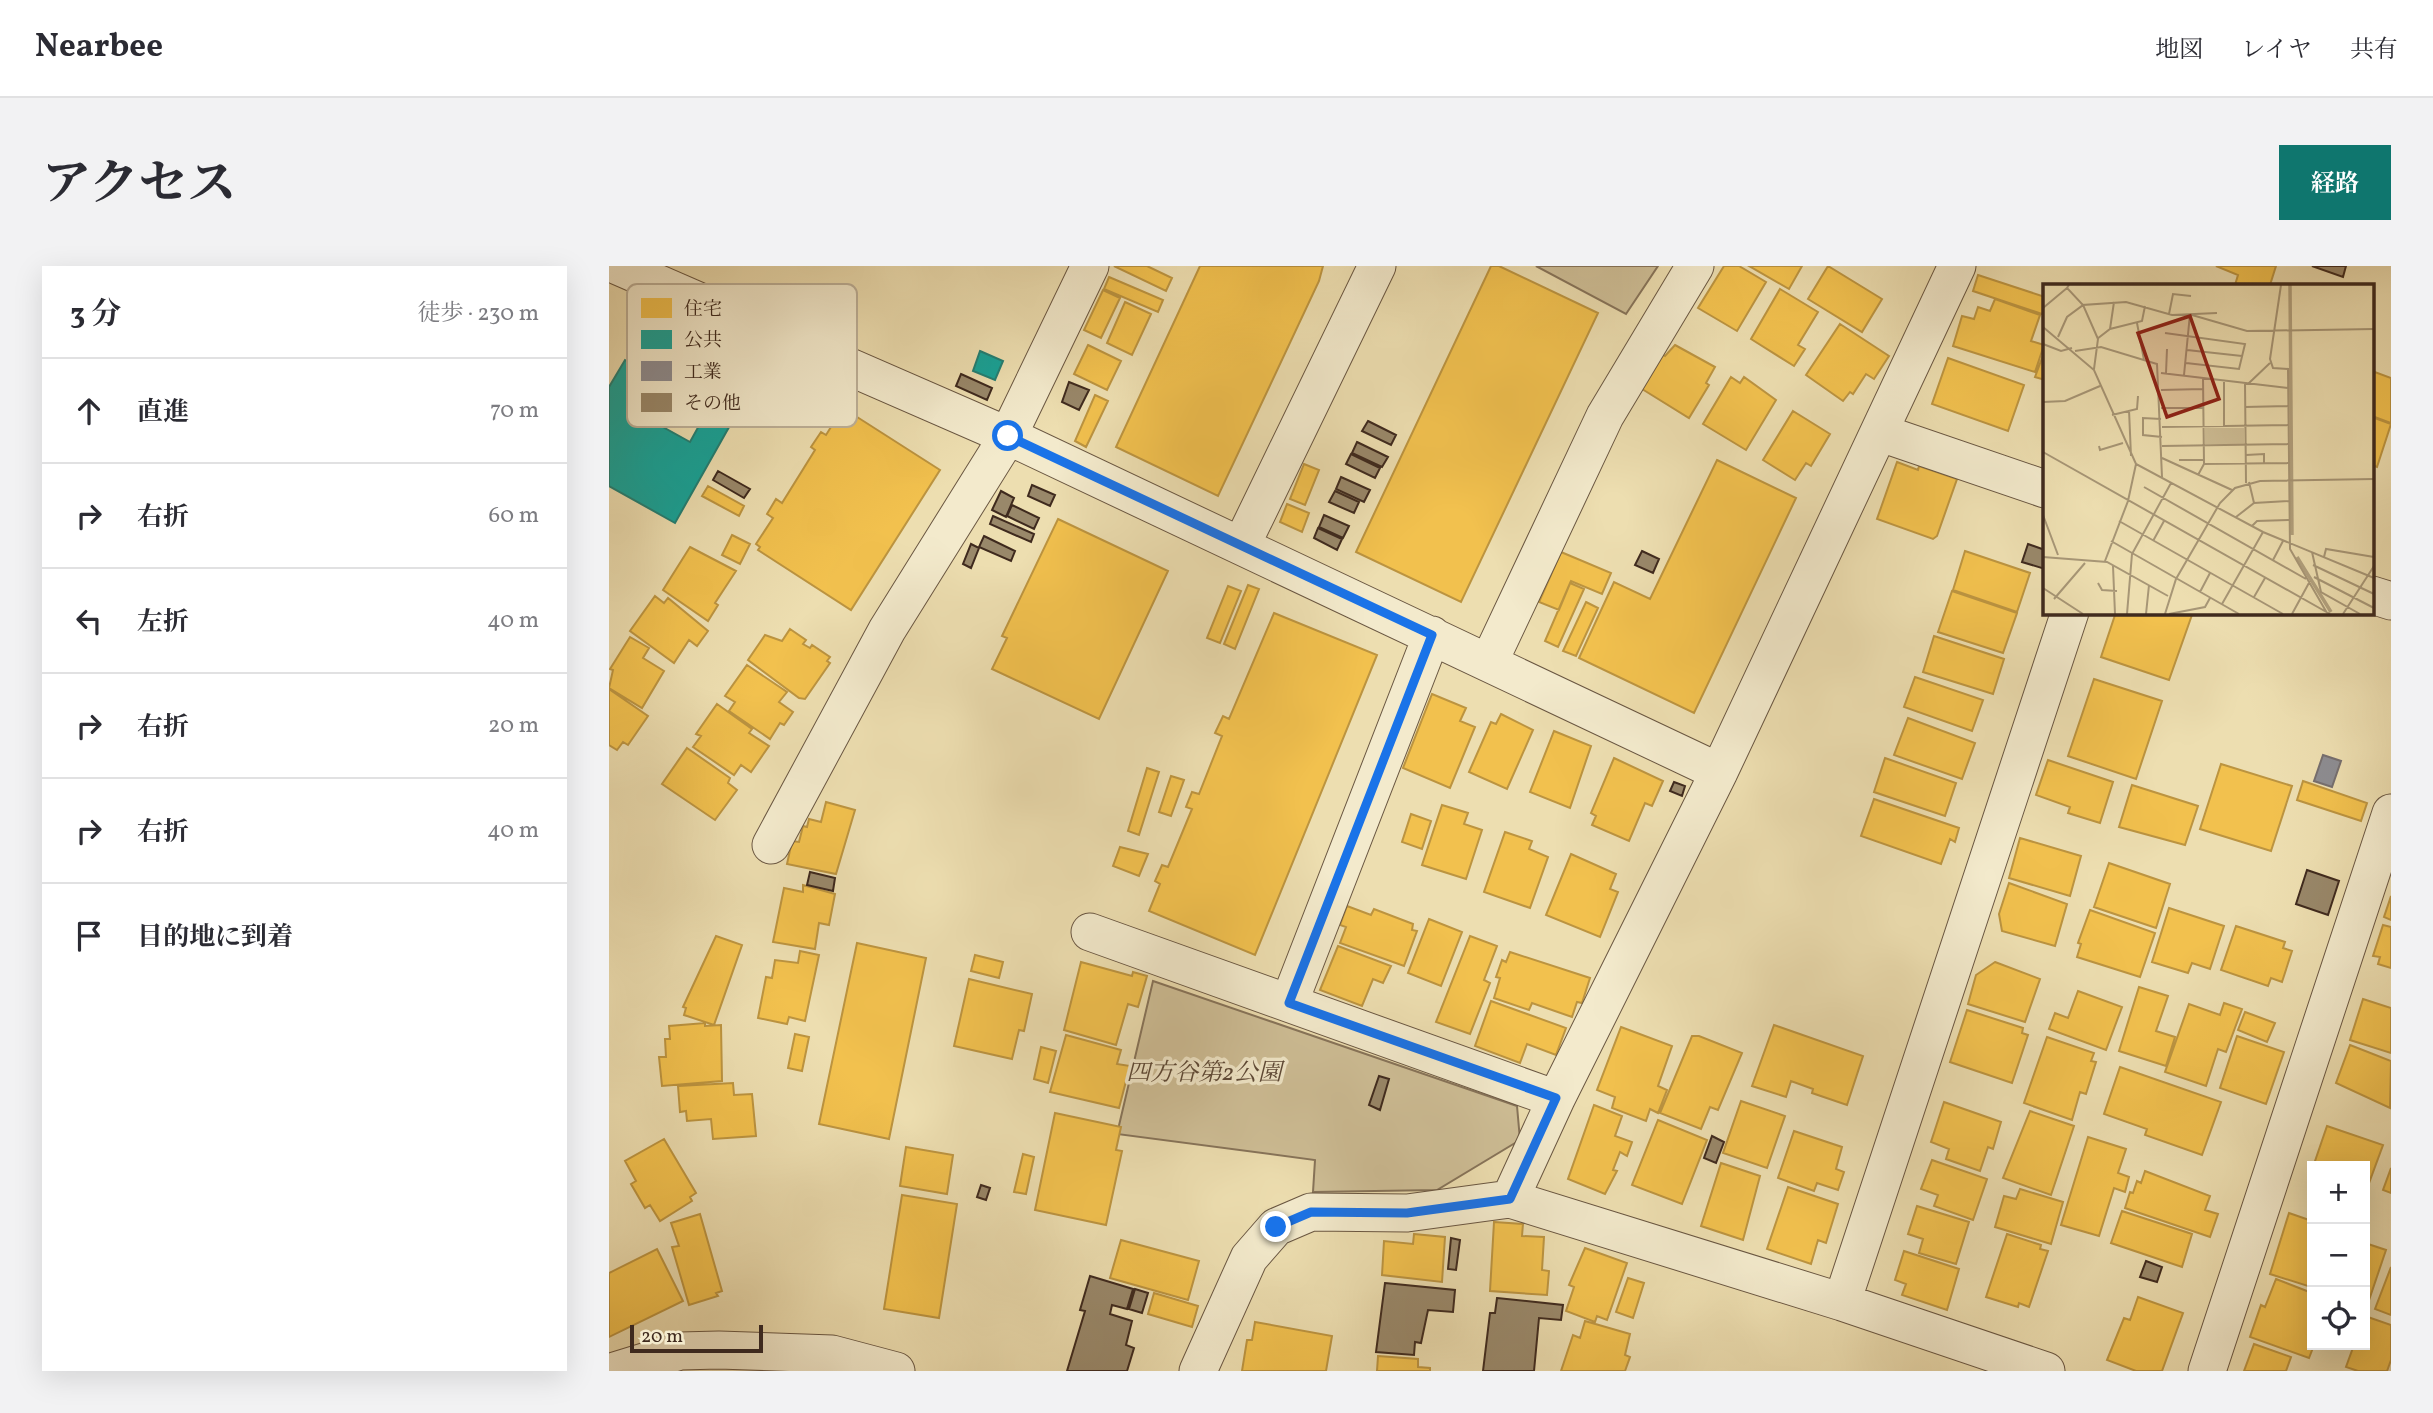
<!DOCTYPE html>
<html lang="ja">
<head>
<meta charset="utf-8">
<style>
  :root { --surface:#fff; --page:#f2f2f3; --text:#2b2b33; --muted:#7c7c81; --line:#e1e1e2; --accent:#0f766e }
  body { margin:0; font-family:Vollkorn,"Noto Serif JP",serif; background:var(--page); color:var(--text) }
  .controls { position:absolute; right:21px; bottom:21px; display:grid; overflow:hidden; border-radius:0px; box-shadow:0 7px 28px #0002 }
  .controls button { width:63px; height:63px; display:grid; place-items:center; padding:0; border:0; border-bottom:2px solid var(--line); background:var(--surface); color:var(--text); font:35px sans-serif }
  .scale { position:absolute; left:21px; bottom:18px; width:133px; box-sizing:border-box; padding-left:7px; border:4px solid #3f2a1e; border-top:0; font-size:19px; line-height:24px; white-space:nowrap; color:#3f2a1e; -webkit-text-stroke:5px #f3eacc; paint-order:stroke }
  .stop { position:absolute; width:21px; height:21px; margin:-16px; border:5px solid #1a73e8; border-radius:50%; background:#fff }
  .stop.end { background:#1a73e8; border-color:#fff; box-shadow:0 2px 7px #0008 }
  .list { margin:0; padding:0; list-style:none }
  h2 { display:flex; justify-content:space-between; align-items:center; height:91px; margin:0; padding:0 28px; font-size:30px }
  h2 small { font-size:23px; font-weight:400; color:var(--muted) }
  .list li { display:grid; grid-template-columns:46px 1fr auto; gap:21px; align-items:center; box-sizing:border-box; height:105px; padding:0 28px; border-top:2px solid var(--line) }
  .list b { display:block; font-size:26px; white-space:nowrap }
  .list em { font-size:23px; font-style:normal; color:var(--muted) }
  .icon { flex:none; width:38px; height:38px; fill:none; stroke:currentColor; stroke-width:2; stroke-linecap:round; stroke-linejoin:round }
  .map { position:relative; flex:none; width:1782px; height:1105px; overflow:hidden; border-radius:0px }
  header { display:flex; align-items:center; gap:42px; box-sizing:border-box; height:98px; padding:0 35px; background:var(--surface); border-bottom:2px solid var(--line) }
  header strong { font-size:33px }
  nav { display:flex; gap:38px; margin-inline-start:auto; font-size:24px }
  .intro { display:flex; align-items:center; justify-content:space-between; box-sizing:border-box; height:168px; padding:0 42px }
  h1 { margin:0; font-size:49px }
  .button { padding:18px 32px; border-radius:0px; background:var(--accent); color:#fff; font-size:24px; font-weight:700 }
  main { display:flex; gap:42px; padding:0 42px }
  aside { flex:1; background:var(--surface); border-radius:0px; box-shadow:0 7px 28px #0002 }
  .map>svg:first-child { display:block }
  .green { fill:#cfbf97; stroke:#87745a; stroke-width:2 }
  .homes { fill:#f2c14e; stroke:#bc9440; stroke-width:2 }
  .public { fill:#17a398; stroke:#237f73; stroke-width:2 }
  .industry { fill:#8d8d92; stroke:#766f6f; stroke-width:2 }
  .building { fill:#99886a; stroke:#3f2a1e; stroke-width:2 }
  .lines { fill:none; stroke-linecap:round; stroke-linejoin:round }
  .street-casing { stroke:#6a5742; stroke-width:39 }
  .street { stroke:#f3eacc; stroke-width:37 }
  .route { stroke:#1a73e8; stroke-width:9 }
  .labels { text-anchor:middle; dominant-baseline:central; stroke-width:7; stroke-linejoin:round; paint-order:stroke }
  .park-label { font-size:24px; font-style:italic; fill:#5c4836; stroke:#f3eacc }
  .inset-river { fill:none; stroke:#b2a17e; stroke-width:3.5 }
  .inset-road { fill:none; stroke:#a79676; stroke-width:2 }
  .view { fill:#8f2418; fill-opacity:0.15; stroke:#8f2418; stroke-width:3.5 }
  .inset-edge { fill:none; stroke:#3f2a1e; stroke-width:3.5 }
  .key { fill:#f3eacc; stroke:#bdb098; stroke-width:2 }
  .key-label { font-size:19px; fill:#3f2a1e }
</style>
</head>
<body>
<header>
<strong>Nearbee</strong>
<nav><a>地図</a><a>レイヤ</a><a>共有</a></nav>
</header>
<div class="intro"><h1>アクセス</h1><a class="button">経路</a></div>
<main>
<aside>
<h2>3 分<small>徒歩 · 230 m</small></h2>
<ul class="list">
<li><svg class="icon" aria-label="ahead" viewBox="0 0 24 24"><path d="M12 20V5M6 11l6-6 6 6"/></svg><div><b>直進</b></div><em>70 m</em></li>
<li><svg class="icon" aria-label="right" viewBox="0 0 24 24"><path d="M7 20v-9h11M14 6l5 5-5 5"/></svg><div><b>右折</b></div><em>60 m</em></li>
<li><svg class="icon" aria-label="left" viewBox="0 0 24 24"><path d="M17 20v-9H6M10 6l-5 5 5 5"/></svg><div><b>左折</b></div><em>40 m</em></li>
<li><svg class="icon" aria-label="right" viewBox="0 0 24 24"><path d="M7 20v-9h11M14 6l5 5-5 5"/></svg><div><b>右折</b></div><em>20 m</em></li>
<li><svg class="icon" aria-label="right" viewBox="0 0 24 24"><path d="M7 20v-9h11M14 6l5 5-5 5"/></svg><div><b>右折</b></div><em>40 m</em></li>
<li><svg class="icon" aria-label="arrive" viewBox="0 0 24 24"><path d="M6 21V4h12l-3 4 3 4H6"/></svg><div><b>目的地に到着</b></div></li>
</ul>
</aside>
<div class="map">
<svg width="1782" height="1105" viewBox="0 0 1782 1105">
  <rect width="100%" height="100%" fill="#eddeb0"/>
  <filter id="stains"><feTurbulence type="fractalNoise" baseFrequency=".00286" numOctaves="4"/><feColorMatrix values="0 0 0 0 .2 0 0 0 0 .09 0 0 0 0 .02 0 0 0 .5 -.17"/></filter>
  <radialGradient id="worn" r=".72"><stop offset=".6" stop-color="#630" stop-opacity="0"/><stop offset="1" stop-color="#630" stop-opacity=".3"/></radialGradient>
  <path class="green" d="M927,0H1049L1017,48Z
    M544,715L908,840L911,874L828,924L704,926L706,894L508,868Z"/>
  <path class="homes" d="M505,0H538L563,12L557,25Z
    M591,0H714L710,15L609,230L507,181Z
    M882,0H890L989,47L852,336L747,286Z
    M1115,0H1130L1157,16L1128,65L1089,42Z
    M1140,0H1193L1180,23Z
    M1219,0L1273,33L1253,66L1199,33Z
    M1607,0H1667L1661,19H1626L1629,9Z
    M1369,9L1436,31V49L1364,25Z
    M500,11L554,34L549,46L495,23Z
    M1171,23L1209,46L1189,79L1196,83L1185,100L1142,73Z
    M494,24L511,32L492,72L475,64Z
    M1386,33L1431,49L1422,75L1435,79L1426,106L1344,80L1353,50L1365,53L1369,41L1381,45Z
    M516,36L542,48L523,89L498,77Z
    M1231,58L1280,90L1265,113L1257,108L1244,128L1241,126L1234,135L1197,109Z
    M479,79L512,95L498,124L465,108Z
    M1066,79L1106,101L1097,117L1100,119L1080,152L1033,123L1051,87L1056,90Z
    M1436,84V114L1426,111Z
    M1339,92L1415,119L1399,165L1323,138Z
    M1763,105L1782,112V157L1763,150Z
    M1122,111L1131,117L1135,111L1167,134L1137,184L1094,158Z
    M486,129L499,135L477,181L466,175Z
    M234,142L331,204L242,344L149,284L151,281L147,278L164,252L158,248L167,233L173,237L206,184L202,181L212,166L217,169Z
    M1184,145L1221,168L1202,200L1197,197L1186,214L1154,194Z
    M1763,151L1782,158L1768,201L1763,199Z
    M1108,194L1187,232L1085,447L970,392L1005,316L1041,333Z
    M1288,196L1309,204L1310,200L1348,213L1328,270L1324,273L1268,253Z
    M695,198L710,204L696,239L681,233Z
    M99,220L135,240L130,250L93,230Z
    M678,238L700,247L693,266L671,256Z
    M449,253L559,305L490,453L383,403L398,372L393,370Z
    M123,269L141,278L131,298L113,289Z
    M81,281L127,305L106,337L109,339L99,355L54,324Z
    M1356,285L1421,307L1408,346L1344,324Z
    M952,286L1002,307L993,328L962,315L950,344L930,336Z
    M961,317L975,323L949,381L936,375Z
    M639,319L650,323L626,383L615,378Z
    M619,320L632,325L611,377L598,372Z
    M1343,325L1408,347L1394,387L1329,366Z
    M46,330L55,337L59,332L99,365L88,380L80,374L65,397L21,365Z
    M977,336L989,342L967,390L954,385Z
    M1507,346H1584L1560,414L1492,391Z
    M665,347L768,389L646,689L540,645L551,618L546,615L553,599L559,601L583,543L577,541L583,526L590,528L613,470L606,467L614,450L620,453Z
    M181,363L197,374L194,378L201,382L203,379L221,391L218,395L221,397L196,433L190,432L139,394L156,369L173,375Z
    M1325,370L1395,393L1384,428L1314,406Z
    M21,371L40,382L34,392L55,405L33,442L0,422L4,404L1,403Z
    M138,399L178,426L170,436L184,446L175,459L171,457L161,473L120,445L126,436L116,430Z
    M1306,411L1374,434L1363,465L1295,441Z
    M1485,413L1553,435L1527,513L1459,490Z
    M0,423L39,450L19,479L14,476L8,484L0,479Z
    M823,428L857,442L851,455L866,461L841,522L794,502Z
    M108,438L143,463L140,467L160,480L142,506L132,499L125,509L84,481L92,470L87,468Z
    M892,448L924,464L898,523L860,506L882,456L887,458Z
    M1299,452L1366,477L1353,513L1285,489Z
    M945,465L982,480L961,542L921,526Z
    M78,482L121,512L119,517L128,524L106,554L53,518Z
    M1005,492L1054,515L1043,540L1036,537L1020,575L983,559L987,550L982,547Z
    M1276,492L1347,517L1336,550L1265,526Z
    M1439,494L1504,516L1491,557L1459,547L1461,541L1427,529Z
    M1612,498L1683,520L1662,585L1591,563Z
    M538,502L550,506L530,569L519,565Z
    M562,510L575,514L562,550L550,546Z
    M1694,515L1758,537L1752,555L1688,534Z
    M1523,519L1589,540L1576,579L1510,561Z
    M1265,533L1350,562L1346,576L1341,573L1332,598L1252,570Z
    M217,536L246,544L227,608L178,598L183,575L190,576L194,560L198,561L200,553L212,556Z
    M833,539L859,547L855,558L873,564L857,613L813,599Z
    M802,548L822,555L813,583L793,576Z
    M896,566L923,575L920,583L939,591L921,642L875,626Z
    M1411,572L1472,590L1461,630L1400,612Z
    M511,581L539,588L530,610L504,600Z
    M962,588L1007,608L1001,623L1009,626L991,671L937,649Z
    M1500,597L1561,618L1547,662L1485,641Z
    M1400,617L1458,638L1446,680L1393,665L1390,648Z
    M194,619L226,628L220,659L210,657L206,683L164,676L175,622L194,626Z
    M1782,630V654L1775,651Z
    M738,640L762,649L765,643L804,658L803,664L808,665L795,700L731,677L737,661L731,659Z
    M1560,642L1615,660L1601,703L1583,697L1579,707L1543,696Z
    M1481,644L1546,667L1531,711L1468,691L1472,678L1469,677Z
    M820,653L853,666L832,720L799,707Z
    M1774,659L1782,661V702L1769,698L1771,691L1764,690Z
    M1627,660L1676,676L1674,682L1683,685L1673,716L1662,712L1659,720L1612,704Z
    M107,670L133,679L105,759L75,749L77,742L74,741Z
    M861,670L888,680L875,714L881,717L861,768L827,756Z
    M248,677L317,692L280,873L210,858Z
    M729,680L782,700L774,717L764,713L753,740L711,724Z
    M191,685L210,689L196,755L180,751L178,758L149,752L157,711L163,712L166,694L189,697Z
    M901,686L981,712L973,737L968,736L963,751L923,737L920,744L885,732L891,712L887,711L893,694L897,696Z
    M366,689L394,696L390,712L362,705Z
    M472,696L523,710L524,706L538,710L529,741L519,738L507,779L455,764Z
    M1386,696L1431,713L1416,756L1359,738L1367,709Z
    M360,713L423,728L415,765L410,764L403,793L345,780Z
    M1530,721L1559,730L1547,765L1566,771L1557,800L1510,785Z
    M1469,725L1513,741L1497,784L1440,763L1446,747L1459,752Z
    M1754,733L1782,742V787L1741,774Z
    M882,735L957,762L947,789L918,778L911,797L866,780Z
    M1615,737L1633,743L1617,786L1609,783L1597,820L1556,806L1580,738L1611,749Z
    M1358,744L1414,762L1413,767L1419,769L1403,817L1341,796Z
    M1636,746L1666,757L1658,776L1629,764Z
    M96,757V760L112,759L113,815L53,820L50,791H57L56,773H61L60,760Z
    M1165,759L1254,790L1238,839L1203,827L1204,823L1182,815L1177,831L1143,820Z
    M1012,761L1063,780L1049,820L1058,824L1049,847L1041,843L1037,855L1003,842L1006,831L988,824Z
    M186,768L200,771L193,805L179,802Z
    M457,769L512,784L508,798L521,800L510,842L441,826Z
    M1083,770H1090L1133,787L1109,844L1101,841L1092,863L1051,847Z
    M1628,770L1675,786L1657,838L1611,822Z
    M1438,771L1485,787L1482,795L1487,796L1477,828L1471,826L1463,854L1415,837Z
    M1741,779L1782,795L1781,842L1727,817Z
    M432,781L447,785L439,817L425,813Z
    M1511,801L1612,836L1593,889L1536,869L1538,863L1495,848Z
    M124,817L125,829L143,828L147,870L104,873L102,853L78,855L77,845L71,846L69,820Z
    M1132,835L1176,850L1158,902L1114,887Z
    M1335,836L1392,856L1384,883L1379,881L1371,905L1337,893L1340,883L1322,876Z
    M985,839L1013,850L1006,870L1023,876L1018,890L1011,886L1004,904L1008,905L996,928L959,913Z
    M1421,845L1465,860L1442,929L1394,912Z
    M446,847L512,861L507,884L513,885L497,959L426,944Z
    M1049,854L1098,874L1073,938L1023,919Z
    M1718,860L1774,879L1760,917L1756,916V900L1705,898Z
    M1185,865L1233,881L1227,903L1235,906L1229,924L1208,917L1205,925L1169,912Z
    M1479,871L1517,883L1509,907L1520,911L1516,926L1505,922L1490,970L1452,959Z
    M55,873L87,927L81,931L83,935L51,955L41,939L36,942L22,918L27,915L16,895Z
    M297,881L344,889L338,928L291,920Z
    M414,888L425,891L417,928L405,926Z
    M1323,894L1378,913L1364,954L1325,940L1329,929L1312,923Z
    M1112,897L1151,910L1134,974L1092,960Z
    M1782,902V927L1774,924Z
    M1536,905L1601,930L1596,944L1609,948L1601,971L1516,942L1521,926L1524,927L1528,915L1532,917Z
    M1179,921L1229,938L1217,977L1209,974L1202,998L1158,983Z
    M1411,923L1454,936L1442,978L1386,961L1395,930L1407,933Z
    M293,929L348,938L330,1052L275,1043Z
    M1308,940L1360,956L1347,998L1310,987L1314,973L1299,968Z
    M1513,945L1583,968L1573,1001L1502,977Z
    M1680,947L1703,955L1702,1021L1661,1008Z
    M91,948L113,1025L107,1027L109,1030L80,1039L63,981L70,980L62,957Z
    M885,956L914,958L913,970L935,971L933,1004L940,1005L938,1029L881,1025Z
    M805,968L836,971L833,1016L773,1009L775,975L804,978Z
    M1398,968L1432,979L1431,983L1439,985L1420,1041L1410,1037L1409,1041L1377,1031Z
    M512,974L590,995L579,1034L501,1012Z
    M1756,977L1777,984L1758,1040L1756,1039Z
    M976,982L1018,997L998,1054L988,1050L986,1056L957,1045L965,1021L960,1019Z
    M48,983L74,1035L0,1071V1007Z
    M1295,985L1350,1003L1338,1044L1293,1029L1297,1018L1286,1014Z
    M1782,1001V1049L1766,1043Z
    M1019,1012L1035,1017L1024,1052L1007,1046Z
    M1667,1013L1703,1027L1705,1079L1700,1092L1641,1071L1652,1039L1656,1041Z
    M545,1027L589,1040L583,1061L539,1048Z
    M1529,1031L1574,1047L1553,1105H1527L1498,1094L1515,1052L1521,1054Z
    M1756,1050L1782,1059V1094L1778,1105H1749L1737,1101L1745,1079H1756Z
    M976,1055L1021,1068L1016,1089L1021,1091L1016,1105H952L964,1069L971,1072Z
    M646,1056L723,1070L717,1105H633L638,1074H643Z
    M1645,1078L1682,1091L1677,1105H1635Z
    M769,1090L809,1093V1101L821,1102V1105H768Z"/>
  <path class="public" d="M371,85L394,95L386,114L364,105Z
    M16,94L37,106L25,127L35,132L27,146L81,176L101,140L124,154L66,257L0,220V121Z"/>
  <path class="industry" d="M1714,489L1732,495L1723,521L1705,515Z"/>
  <path class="building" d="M1703,0H1737L1734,11Z
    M352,108L383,122L378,134L347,120Z
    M460,116L480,124L470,144L453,136Z
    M759,155L787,169L782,179L753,165Z
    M748,176L779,191L773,201L743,187Z
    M742,188L771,202L766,212L737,198Z
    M109,205L141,223L135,232L104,214Z
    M732,211L761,224L755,236L727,223Z
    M423,219L446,229L441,240L419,230Z
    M392,225L405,232L397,251L383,244Z
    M726,225L750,236L745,247L720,236Z
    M403,239L430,252L425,263L398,250Z
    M715,249L740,260L734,272L710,261Z
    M384,250L425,268L422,276L381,258Z
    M709,262L733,273L728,284L705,272Z
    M375,270L406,285L402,295L370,281Z
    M362,278L370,282L362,302L354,298Z
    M1419,278L1436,284V303L1413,296Z
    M1033,285L1050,293L1044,307L1026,299Z
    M1065,516L1076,520L1073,530L1061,525Z
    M1698,604L1730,615L1719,649L1687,638Z
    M201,606L226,612L224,625L198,619Z
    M770,810L780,813L771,844L760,839Z
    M1103,870L1115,876L1107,897L1095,892Z
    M372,919L381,922L377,934L368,931Z
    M842,972L851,974L847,1004L839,1003Z
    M1537,995L1553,1001L1548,1016L1531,1011Z
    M481,1010L524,1023L518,1043L503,1039L501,1048L523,1055L517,1079L525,1082L518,1105H458L476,1045L471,1044Z
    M776,1017L846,1024L844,1046L819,1044L812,1077L806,1076L805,1089L767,1086Z
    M526,1023L539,1027L533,1047L520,1043Z
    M888,1032L954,1039L952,1054L930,1052L925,1105H874L881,1047H886Z"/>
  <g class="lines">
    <defs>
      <path id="street" d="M9,0L399,170L1110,506
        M1272,167L1436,223
        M633,278L768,0
        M1763,329L1782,335
        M880,396L996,150L1086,0
        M162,579L278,364L399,170L481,0
        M481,666L947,833
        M680,737L823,369
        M901,933L947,833L1110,506L1348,0
        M1233,1036L1461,346
        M6,1105L71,1085L110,1084L223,1088L287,1105
        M589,1105L640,992L667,961L702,946L798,947L901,933L1233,1036L1437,1105
        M1598,1105L1782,547"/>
    </defs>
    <use href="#street" class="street-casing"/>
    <use href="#street" class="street"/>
  </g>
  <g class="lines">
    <path class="route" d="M399,170L823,369L680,737L947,832L901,933L798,947L702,946L667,961"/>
  </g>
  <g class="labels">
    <g class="park-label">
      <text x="595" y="808">四方谷第2公園</text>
    </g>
  </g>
  <g transform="translate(1434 18)">
    <rect width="331" height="331" fill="#eddeb0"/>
    <path d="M162,144H201V160H162Z" fill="#cfbf97"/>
    <path class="inset-river" d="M247,1L249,251M254,273L288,328"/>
    <path class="inset-road" d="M238,1L227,75L230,84L245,85L247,265L284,329M0,24L24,4M126,30L130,10L148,12M149,31L204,47L331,45M94,39L101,76M0,43L51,86L93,180L220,248L331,294M67,45L71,18M122,49L202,60L196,85L143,79M15,53L24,33L40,21L24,4L26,1M54,55L67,45L99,37L102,22M0,60L18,67L29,64M144,66L199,72M32,67L58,63L114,80L119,193M51,85L55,55L40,21L83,18L129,31L174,29M118,89L245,104M123,89L124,65M141,91L147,30M181,96V142M202,99L203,199M206,99L227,79M118,106L160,105M0,118L22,117L57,102M202,123L246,122M118,124H160M86,126L88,172M69,131L94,125L95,112M118,135L100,134V151L119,153M119,143L246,141M56,162L57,166L80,159M119,162L246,160M0,168L287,330M203,171L221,170V179M119,174L189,206M136,176H161M161,180L246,179M155,191L161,180L160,94M206,198L211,219M101,203L263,295M0,231L15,271M193,233L211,219L247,217M76,237L240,330M209,242L214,237L247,236M68,257L196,330M110,257L121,237M269,268L278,308L317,330M0,273L64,278L125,312M281,273L283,265L331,273M230,276L240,257M62,277L85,217L93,180M270,281L331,310M70,282L72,330M271,293L331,324M55,299L59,306L74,307M0,304L40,330M157,308L167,289M211,313L222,294M11,315L42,279M179,320L220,248M84,330L89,270L128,199M103,330L106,301M122,330L133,295L177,219L192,204L217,197L331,195M126,330L162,323L167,314M249,330L267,297M300,330L331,282"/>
    <path class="view" d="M147,32L176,115L124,133L95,49Z"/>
    <rect width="331" height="331" class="inset-edge"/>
  </g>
  <rect x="18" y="18" width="230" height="143" rx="10" class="key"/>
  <rect x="32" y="32" width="31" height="20" fill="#f2c14e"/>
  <rect x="32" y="64" width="31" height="19" fill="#17a398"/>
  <rect x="32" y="95" width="31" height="20" fill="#8d8d92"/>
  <rect x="32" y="127" width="31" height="19" fill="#99886a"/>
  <g class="key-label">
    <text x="75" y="49">住宅</text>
    <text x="75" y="80">公共</text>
    <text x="75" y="112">工業</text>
    <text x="75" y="143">その他</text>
  </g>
  <rect width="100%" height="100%" filter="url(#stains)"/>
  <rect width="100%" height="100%" fill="url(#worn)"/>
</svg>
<div class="controls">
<button>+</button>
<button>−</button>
<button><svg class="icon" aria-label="locate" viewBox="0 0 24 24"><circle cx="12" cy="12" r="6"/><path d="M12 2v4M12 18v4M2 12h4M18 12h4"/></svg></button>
</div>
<div class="scale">20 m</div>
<div class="stop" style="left:399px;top:170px"></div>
<div class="stop end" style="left:667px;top:961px"></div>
</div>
</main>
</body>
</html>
